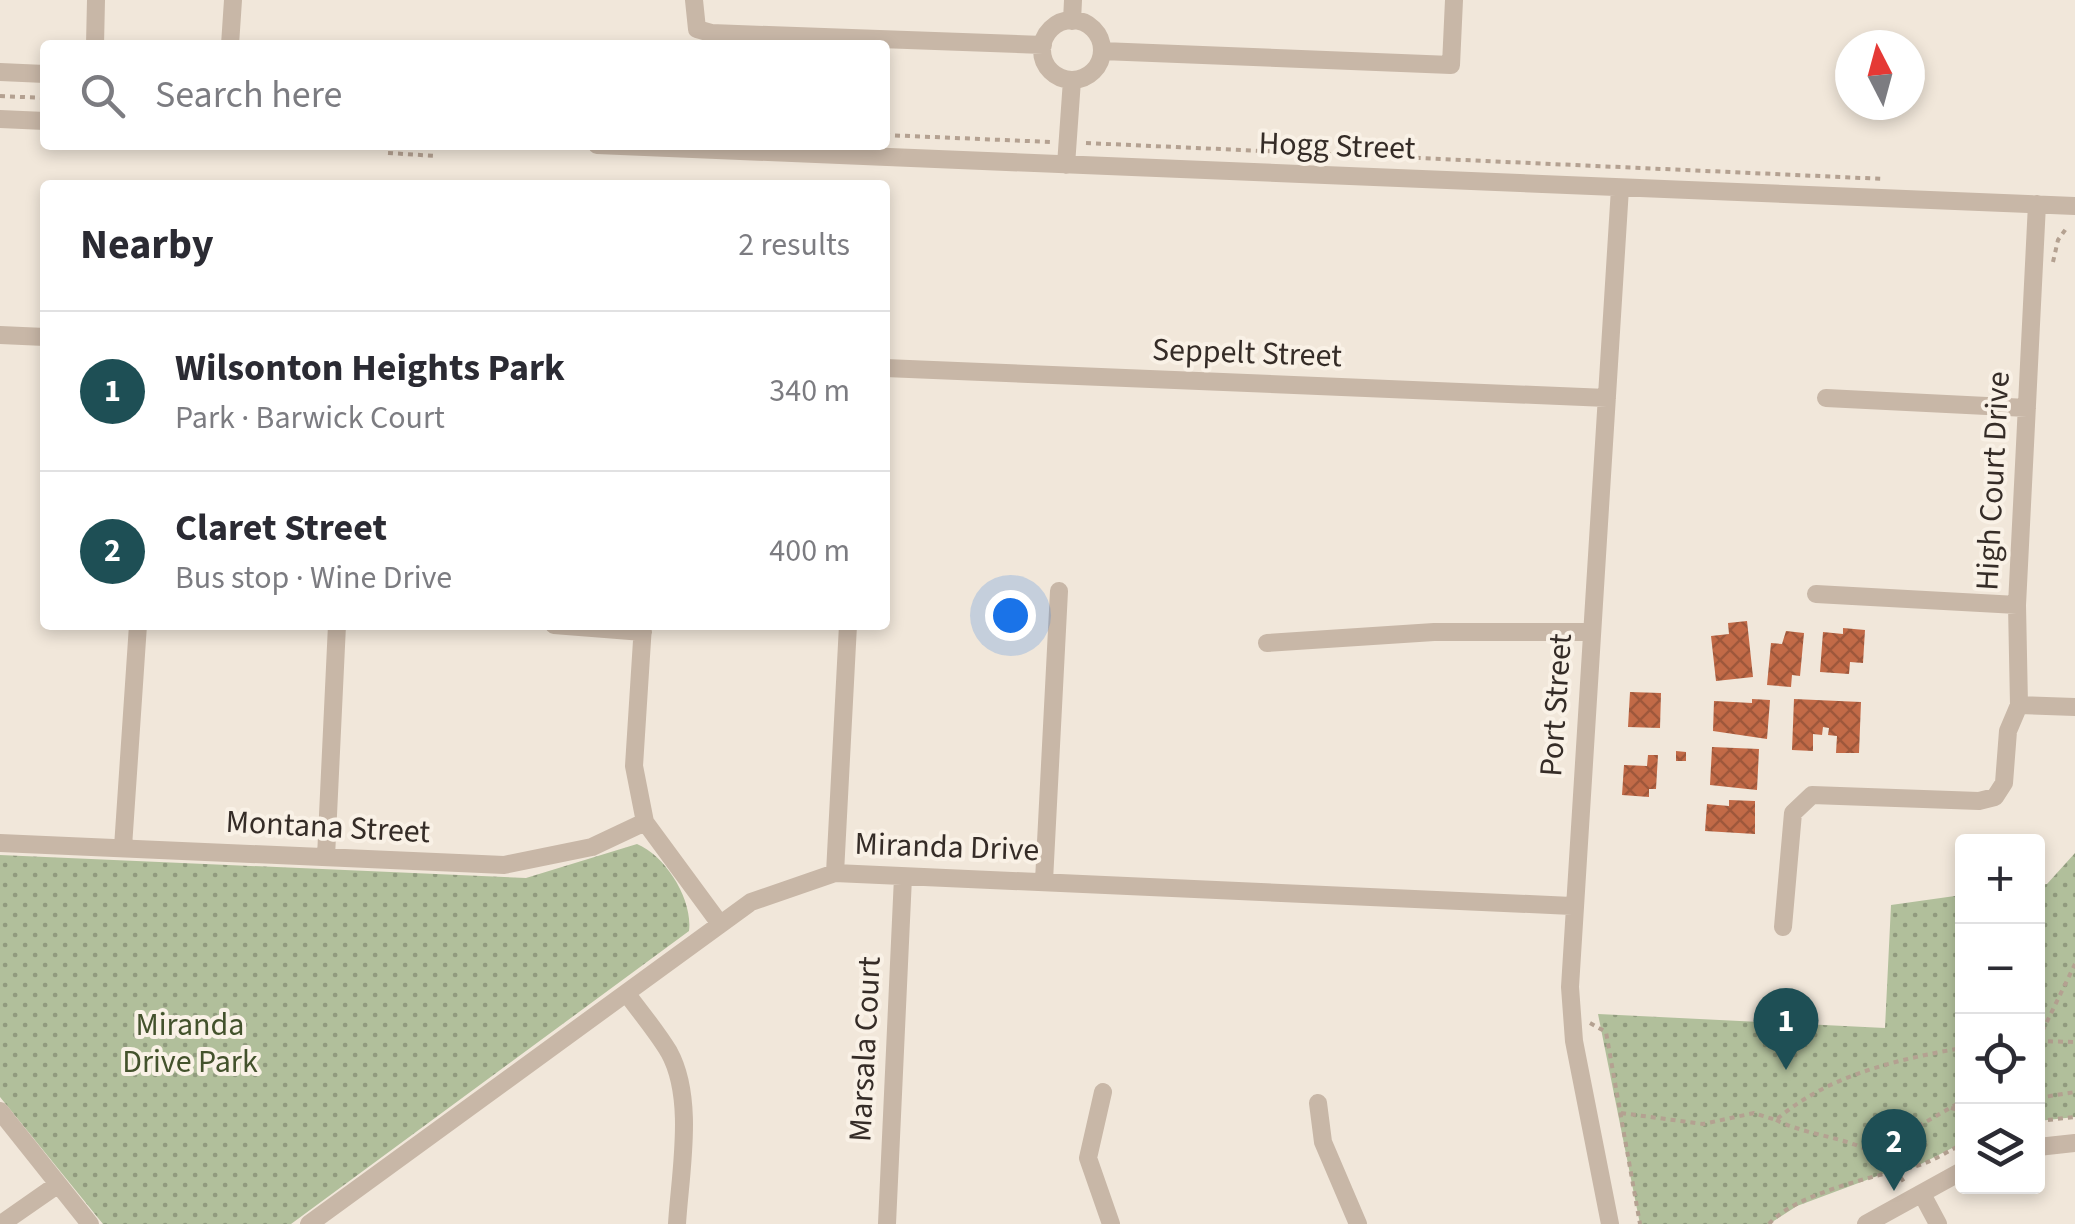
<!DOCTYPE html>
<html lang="en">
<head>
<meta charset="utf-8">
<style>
  :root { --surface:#fff; --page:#f7f7f7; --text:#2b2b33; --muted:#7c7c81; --line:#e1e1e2; --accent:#1e4f55 }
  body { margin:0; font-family:"Source Sans 3",sans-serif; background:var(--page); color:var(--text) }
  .controls { position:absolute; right:30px; bottom:30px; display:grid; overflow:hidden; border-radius:10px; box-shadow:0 5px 15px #0003 }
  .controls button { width:90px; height:90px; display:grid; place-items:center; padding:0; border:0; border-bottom:2px solid var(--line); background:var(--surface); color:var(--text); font:50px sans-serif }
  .compass { position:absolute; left:1835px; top:30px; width:90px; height:90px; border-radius:50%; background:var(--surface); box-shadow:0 5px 15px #0003; rotate:354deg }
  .you { position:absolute; left:1010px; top:615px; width:35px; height:35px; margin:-25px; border:8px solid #fff; border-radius:50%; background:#1a73e8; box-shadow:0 0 0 15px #1a73e833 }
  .badge { display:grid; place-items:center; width:65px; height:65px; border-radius:50%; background:var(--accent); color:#fff; font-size:32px; font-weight:700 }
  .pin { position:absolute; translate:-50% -82px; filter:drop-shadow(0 2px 5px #0008) }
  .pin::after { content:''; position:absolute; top:52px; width:35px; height:30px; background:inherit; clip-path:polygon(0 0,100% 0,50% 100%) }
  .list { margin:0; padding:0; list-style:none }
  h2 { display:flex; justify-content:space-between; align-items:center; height:130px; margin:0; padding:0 40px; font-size:42px }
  h2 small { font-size:32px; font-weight:400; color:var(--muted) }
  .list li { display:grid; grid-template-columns:65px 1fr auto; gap:30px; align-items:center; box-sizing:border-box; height:160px; padding:0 40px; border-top:2px solid var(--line) }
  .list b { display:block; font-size:38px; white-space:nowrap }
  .list p { margin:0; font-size:32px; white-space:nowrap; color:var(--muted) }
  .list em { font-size:32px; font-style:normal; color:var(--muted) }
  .icon { flex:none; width:55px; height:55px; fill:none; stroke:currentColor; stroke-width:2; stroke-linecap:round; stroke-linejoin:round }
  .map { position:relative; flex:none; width:2075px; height:1224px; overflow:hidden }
  .search { position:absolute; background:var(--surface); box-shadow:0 5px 15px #0003; left:40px; top:40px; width:850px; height:110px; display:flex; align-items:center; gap:25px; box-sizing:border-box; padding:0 35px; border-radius:10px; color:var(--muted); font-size:38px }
  .panel { position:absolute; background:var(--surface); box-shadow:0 5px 15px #0003; left:40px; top:180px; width:850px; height:450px; border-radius:10px }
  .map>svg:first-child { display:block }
  .grass { fill:url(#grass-dots) }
  .building { fill:url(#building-cross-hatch) }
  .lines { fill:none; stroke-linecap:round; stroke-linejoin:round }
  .path { stroke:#b4a191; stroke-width:4; stroke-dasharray:5 5; stroke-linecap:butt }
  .minor { stroke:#c8b7a7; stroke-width:18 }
  .labels { text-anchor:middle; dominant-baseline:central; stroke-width:8; stroke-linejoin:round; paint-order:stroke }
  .street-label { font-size:32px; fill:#352c27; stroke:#f9f1e6 }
  .park-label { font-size:32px; fill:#43522c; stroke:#f9f1e6 }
</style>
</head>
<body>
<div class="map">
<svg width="2075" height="1224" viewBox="0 0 2075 1224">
  <defs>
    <pattern id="grass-dots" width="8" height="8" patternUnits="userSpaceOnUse" patternTransform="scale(2.5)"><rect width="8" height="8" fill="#b1bf9b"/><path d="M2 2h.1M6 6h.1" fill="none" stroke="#919b7e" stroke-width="1.8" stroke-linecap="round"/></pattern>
    <pattern id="building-cross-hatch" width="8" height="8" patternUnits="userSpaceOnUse" patternTransform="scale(2.5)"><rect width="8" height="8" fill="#c26a47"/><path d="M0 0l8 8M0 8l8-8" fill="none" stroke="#9e573b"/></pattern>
  </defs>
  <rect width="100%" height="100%" fill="#f1e7da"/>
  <path class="grass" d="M637,844C666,856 693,900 689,931L291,1224H103L0,1097V855L526,878Z
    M2075,853V1117L2038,1121V885L2047,884Z
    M1962,895V1143L1915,1167L1896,1169L1797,1206L1769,1224H1640L1598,1014L1885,1028L1891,905Z"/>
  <path class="building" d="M1747,621L1753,677L1716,681L1711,636L1729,634L1728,623Z
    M1843,628L1865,630L1863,663L1850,662L1849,674L1820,672L1823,632L1843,634Z
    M1786,631L1804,633L1800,676L1792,675L1791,687L1767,685L1771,643L1782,644Z
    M1630,692L1661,693L1660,728L1628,727Z
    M1752,699L1770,700L1767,739L1713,731L1714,701L1752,703Z
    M1794,699L1861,702L1859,753H1836L1837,736L1828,735L1829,728L1823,727L1822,735L1813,734V751L1792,750Z
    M1712,747L1759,749L1757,790L1710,785Z
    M1676,751L1686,752V761H1676Z
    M1648,755H1658L1656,789H1649V797L1622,795L1624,765L1647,766Z
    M1729,800L1755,801V834L1705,831L1707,804L1729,806Z"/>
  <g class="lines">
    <path class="path" d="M0,96L45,98
      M885,135L1051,142
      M1086,143L1885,179
      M388,153L437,156
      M2053,262L2058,240L2068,226
      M1590,1023L1606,1032L1640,1224
      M2038,1040L2075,964
      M2038,1041L2075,1042
      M2038,1098L2075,1092
      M1951,1108L1962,1111
      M1621,1113L1703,1124L1754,1113L1776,1120C1826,1076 1898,1059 1962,1048
      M1776,1120C1821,1142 1876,1135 1905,1184
      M2038,1121L2075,1117
      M1879,1157L1912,1130L1962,1101
      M1769,1224C1795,1194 1875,1176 1913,1167C1930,1163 1947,1152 1962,1144"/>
    <path class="minor" d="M694,0L697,29L711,33L1043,45
      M1042 50a30 30 0 1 1 60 0a30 30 0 1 1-60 0Z
      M1072,21L1073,0
      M95,45L96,0
      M230,45L233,0
      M1102,51L1451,65L1454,0
      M0,72L45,74
      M0,119L45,121
      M597,145L2075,206
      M1066,165L1072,80
      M0,335L45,337
      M885,368L1607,398
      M1826,398L2027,408
      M1816,594L2017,605
      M554,625L643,632
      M643,625L634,766L645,822L720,924
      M1267,643L1434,632H1591
      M2019,705L2075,707
      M0,843L504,865L592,847L645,822
      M123,847L138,625
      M326,857L337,625
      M835,873L848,625
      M1044,881L1059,591
      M1783,927L1793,813L1812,795L1979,801L1995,797L2004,783L2008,731L2019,705L2017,605L2037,204
      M627,994C641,1013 657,1032 669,1052C695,1099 680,1173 677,1224
      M1103,1092L1088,1158L1111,1224
      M1318,1103L1323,1142L1358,1224
      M0,1111L90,1224
      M2038,1147L2075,1143
      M1922,1194L1938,1224
      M1,1224L57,1185
      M309,1224L751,902L835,873L1572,906
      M887,1224L903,877
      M1610,1224L1574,1041L1570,987L1620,188
      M1866,1224L1962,1171"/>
  </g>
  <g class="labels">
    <g class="street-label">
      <text transform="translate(1337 146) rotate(2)">Hogg Street</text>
      <text transform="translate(1247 353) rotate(2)">Seppelt Street</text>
      <text transform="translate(1993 481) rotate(-87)">High Court Drive</text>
      <text transform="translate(1556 705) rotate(-86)">Port Street</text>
      <text transform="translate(328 827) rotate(3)">Montana Street</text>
      <text transform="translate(947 847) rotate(2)">Miranda Drive</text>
      <text transform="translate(865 1049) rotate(-87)">Marsala Court</text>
    </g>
    <g class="park-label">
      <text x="190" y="1025">Miranda<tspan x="190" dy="37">Drive Park</tspan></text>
    </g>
  </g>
</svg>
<div class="controls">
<button>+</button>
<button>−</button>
<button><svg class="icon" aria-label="locate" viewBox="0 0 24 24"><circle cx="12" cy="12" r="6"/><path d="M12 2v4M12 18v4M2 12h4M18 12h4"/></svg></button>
<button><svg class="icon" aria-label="layers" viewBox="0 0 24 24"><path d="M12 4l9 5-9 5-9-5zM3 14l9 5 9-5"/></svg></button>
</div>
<svg class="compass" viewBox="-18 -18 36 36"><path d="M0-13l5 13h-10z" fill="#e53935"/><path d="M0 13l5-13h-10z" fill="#7c7c81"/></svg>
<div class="you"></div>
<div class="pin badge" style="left:1786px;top:1070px">1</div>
<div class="pin badge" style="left:1894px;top:1191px">2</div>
<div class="search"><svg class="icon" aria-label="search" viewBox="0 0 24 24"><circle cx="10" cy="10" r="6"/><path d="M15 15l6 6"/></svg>Search here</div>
<section class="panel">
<h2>Nearby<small>2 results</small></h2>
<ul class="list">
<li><span class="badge">1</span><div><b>Wilsonton Heights Park</b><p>Park · Barwick Court</p></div><em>340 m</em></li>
<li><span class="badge">2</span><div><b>Claret Street</b><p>Bus stop · Wine Drive</p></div><em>400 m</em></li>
</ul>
</section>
</div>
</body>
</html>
